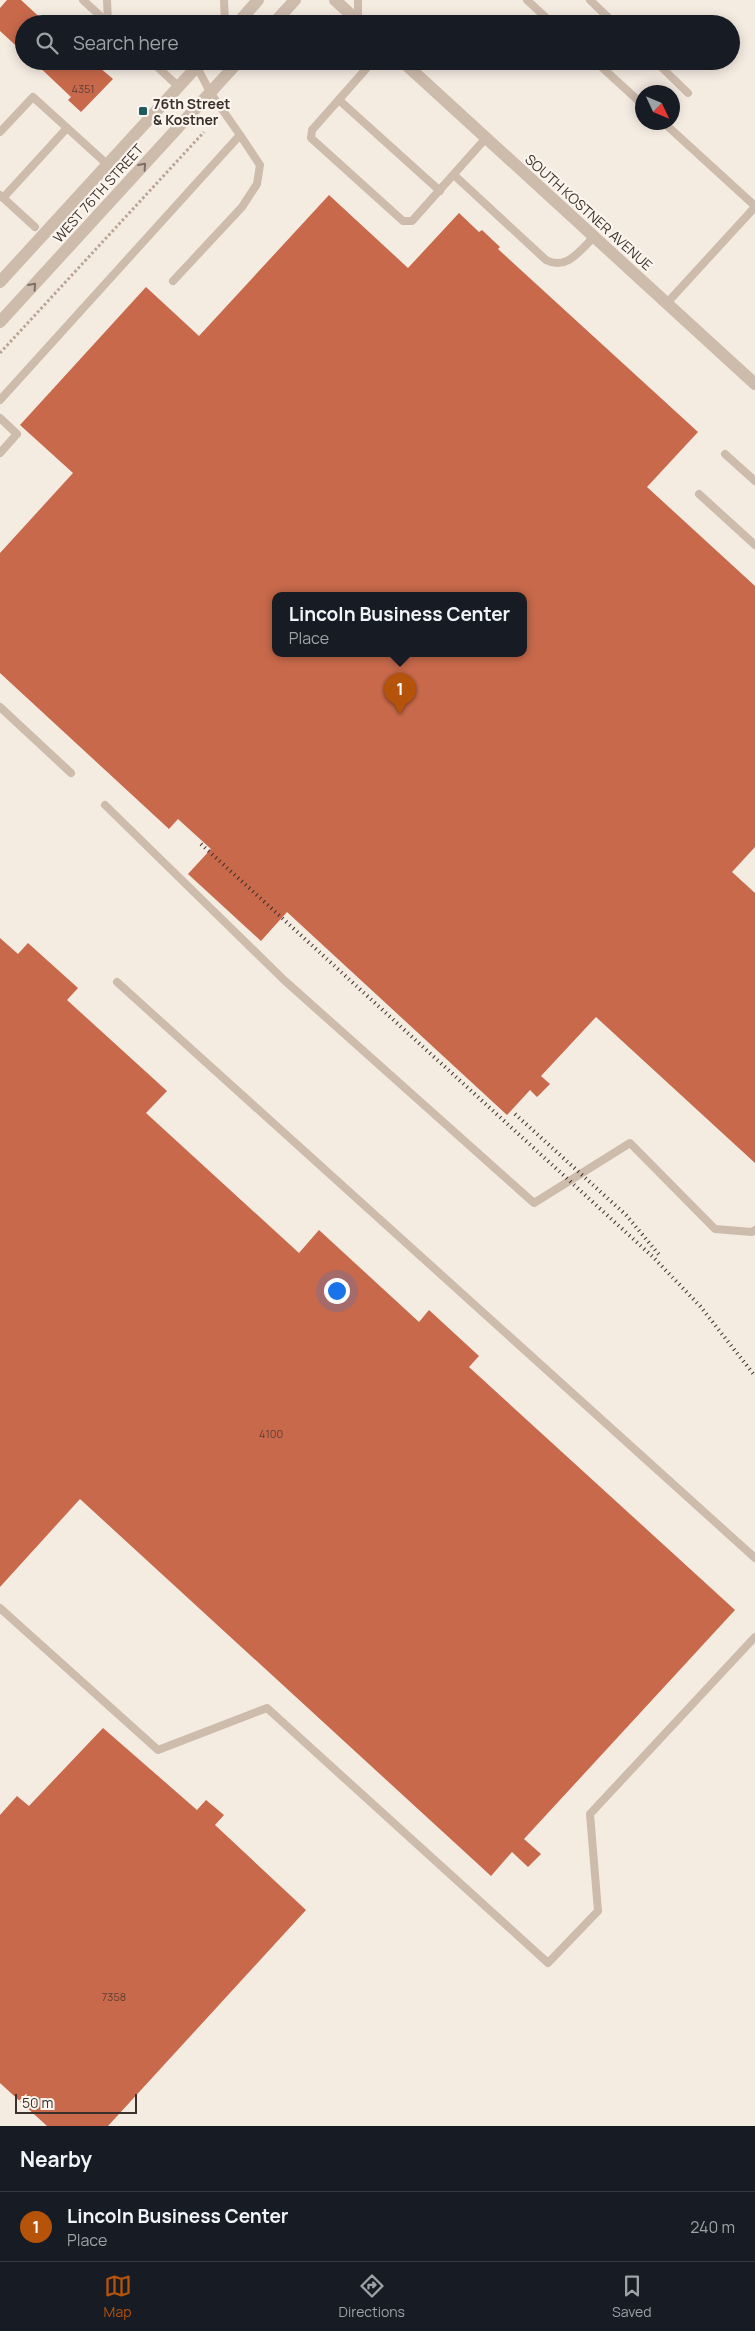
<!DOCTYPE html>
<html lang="en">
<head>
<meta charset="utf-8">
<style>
  :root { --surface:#171b24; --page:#20242c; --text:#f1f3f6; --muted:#9ea1a6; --line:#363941; --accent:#b45309 }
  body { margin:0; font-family:Manrope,sans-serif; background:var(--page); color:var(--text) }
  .compass { position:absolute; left:635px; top:85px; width:45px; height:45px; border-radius:50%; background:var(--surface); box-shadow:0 2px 12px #0003; rotate:134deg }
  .scale { position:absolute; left:15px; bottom:12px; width:122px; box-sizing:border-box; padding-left:5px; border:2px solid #3b302b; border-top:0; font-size:14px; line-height:18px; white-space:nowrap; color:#3b302b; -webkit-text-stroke:4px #fbf5ee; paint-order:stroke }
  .you { position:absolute; left:336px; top:1290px; width:18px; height:18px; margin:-12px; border:4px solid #fff; border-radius:50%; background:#1a73e8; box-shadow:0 0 0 8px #1a73e833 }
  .badge { display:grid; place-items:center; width:32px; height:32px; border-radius:50%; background:var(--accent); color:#fff; font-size:16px; font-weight:700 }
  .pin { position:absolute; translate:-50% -41px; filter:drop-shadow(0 1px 2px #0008) }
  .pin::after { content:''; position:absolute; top:26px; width:18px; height:15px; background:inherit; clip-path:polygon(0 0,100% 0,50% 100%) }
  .popup { position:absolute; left:272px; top:592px; width:255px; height:65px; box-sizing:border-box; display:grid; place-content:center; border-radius:10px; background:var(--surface); filter:drop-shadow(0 1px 4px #0005); font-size:16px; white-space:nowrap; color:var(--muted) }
  .popup b { font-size:19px; color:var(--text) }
  .popup::after { content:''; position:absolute; left:50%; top:100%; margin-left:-10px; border:10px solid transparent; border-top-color:var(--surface) }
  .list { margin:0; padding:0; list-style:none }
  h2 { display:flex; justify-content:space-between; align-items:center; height:65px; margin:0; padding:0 20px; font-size:21px }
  h2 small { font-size:16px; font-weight:400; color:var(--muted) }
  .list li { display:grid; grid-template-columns:32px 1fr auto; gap:15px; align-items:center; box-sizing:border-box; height:70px; padding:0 20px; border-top:1px solid var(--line) }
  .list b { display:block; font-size:19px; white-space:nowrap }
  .list p { margin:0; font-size:16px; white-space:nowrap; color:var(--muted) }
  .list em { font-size:16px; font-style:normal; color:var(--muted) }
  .icon { flex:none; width:28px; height:28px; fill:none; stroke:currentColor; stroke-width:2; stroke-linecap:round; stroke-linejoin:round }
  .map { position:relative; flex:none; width:755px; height:2126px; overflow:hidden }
  .search { position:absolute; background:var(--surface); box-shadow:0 2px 12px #0003; left:15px; right:15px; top:15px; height:55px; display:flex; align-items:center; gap:12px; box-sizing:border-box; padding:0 18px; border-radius:28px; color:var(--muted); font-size:19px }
  .sheet { height:135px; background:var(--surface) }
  nav { display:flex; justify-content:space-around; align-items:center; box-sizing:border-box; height:70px; border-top:1px solid var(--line); background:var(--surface); font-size:14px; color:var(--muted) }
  nav a { display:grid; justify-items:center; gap:2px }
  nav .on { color:var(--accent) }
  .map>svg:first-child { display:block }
  .building { fill:#c8694b; fill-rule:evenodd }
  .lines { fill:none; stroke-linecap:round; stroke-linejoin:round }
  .path { stroke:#b9a596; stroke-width:3; stroke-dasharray:2.5 2.5; stroke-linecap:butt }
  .service { stroke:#cdbbac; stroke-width:8 }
  .minor { stroke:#cdbbac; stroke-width:12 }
  .rail { stroke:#3b302b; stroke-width:4; stroke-dasharray:1 4; stroke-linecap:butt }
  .oneway { stroke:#7d6f65 }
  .poi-dot { fill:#1f5a5e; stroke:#fbf5ee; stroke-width:2 }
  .labels { text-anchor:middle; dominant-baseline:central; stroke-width:4.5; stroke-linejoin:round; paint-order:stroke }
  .number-label { font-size:11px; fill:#5e3e33 }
  .poi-label { font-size:14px; font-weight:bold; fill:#3b302b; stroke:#fbf5ee; text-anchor:start }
  .street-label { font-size:14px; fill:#3b302b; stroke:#fbf5ee }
</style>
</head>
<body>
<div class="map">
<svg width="755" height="2126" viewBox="0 0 755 2126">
  <rect width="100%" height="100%" fill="#f4ebe1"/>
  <path class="building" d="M7,0H21L47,24H24V53L0,31V8Z
    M33,61H88L97,69L99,67L113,79L81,112L68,100L71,97Z
    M329,195L408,268L459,213L479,232L482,230L500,247L498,249L698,432L647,487L755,586V847L732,872L755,893V1163L596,1017L541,1076L550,1084L537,1097L530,1090L507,1115L287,912L261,941L188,874L211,849L178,819L169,829L0,673V553L73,473L20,425L146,287L199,336ZM276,595H524V653H276Z
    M0,938L18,954L28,943L78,988L67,1000L167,1091L146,1113L299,1253L319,1230L419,1322L429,1310L479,1356L469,1367L735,1610L524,1839L541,1854L528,1867L512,1852L491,1876L80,1499L0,1587Z
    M103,1728L197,1810L206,1800L224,1815L215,1825L306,1910L108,2126H47L0,2083V1815L17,1796L29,1806Z"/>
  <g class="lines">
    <path class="path" d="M0,353L204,132"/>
    <path class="service" d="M83,0L109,24
      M107,0L108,22
      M224,0L225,24
      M527,0L553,24
      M590,0L615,24
      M337,24L358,22V0
      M151,61L179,87
      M373,61L312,130L311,138L403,221H412L486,138
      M595,61L642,104
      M655,61L688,93
      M339,100L440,191
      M663,122L755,206
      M0,132L33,97L108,165
      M454,175L546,260C567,271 580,250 594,237
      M0,195L35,227
      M3,198L67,128
      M173,281L242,207L257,184L260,165L240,135
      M667,303L755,207
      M0,400L240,135L210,92L197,67
      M0,418L17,434L0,453
      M725,454L755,481
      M699,494L755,545
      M0,707L71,773
      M105,805L284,980L534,1203L630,1143L715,1229L752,1232L755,1230
      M117,982L755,1558
      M0,1608L158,1750L267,1708L548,1963L598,1911L590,1814L755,1637"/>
    <path class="minor" d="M335,0L361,24
      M237,24L258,0
      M273,24L295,0
      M402,61L755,384
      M0,282L202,61
      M0,322L239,61"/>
    <path class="rail" d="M201,844L653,1257L700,1306L755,1376
      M515,1114L626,1215L661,1257"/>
  </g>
  <defs><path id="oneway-chevron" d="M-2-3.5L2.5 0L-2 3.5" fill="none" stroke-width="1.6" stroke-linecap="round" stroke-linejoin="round" transform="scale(1.25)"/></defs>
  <g class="oneway">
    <use href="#oneway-chevron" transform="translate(143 166) rotate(-48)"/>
    <use href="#oneway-chevron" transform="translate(33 286) rotate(-48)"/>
  </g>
  <rect class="poi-dot" x="138" y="106" width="10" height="10" rx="2.5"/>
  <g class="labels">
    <g class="number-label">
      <text x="83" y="88">4351</text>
      <text x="271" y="1433">4100</text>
      <text x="114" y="1996">7358</text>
    </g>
    <g class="poi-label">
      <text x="153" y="103">76th Street<tspan x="153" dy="16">&amp; Kostner</tspan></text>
    </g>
    <g class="street-label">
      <text transform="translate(98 193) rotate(-48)">WEST 76TH STREET</text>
      <text transform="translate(589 212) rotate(42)">SOUTH KOSTNER AVENUE</text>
    </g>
  </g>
</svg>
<svg class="compass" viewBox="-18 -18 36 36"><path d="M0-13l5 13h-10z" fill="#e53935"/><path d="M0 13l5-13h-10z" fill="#9ea1a6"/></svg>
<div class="scale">50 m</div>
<div class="you"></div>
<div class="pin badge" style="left:400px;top:714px">1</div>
<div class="popup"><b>Lincoln Business Center</b>Place</div>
<div class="search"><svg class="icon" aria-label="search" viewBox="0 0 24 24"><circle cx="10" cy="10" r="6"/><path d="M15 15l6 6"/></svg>Search here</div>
</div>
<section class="sheet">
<h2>Nearby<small></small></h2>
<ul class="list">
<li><span class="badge">1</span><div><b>Lincoln Business Center</b><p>Place</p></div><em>240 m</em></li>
</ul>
</section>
<nav>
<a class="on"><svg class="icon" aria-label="map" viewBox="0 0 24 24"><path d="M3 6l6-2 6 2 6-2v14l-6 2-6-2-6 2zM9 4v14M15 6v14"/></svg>Map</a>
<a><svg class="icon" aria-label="directions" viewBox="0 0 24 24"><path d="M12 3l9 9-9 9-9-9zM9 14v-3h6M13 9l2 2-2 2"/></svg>Directions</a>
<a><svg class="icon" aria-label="saved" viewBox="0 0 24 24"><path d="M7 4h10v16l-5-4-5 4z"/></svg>Saved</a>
</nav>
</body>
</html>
